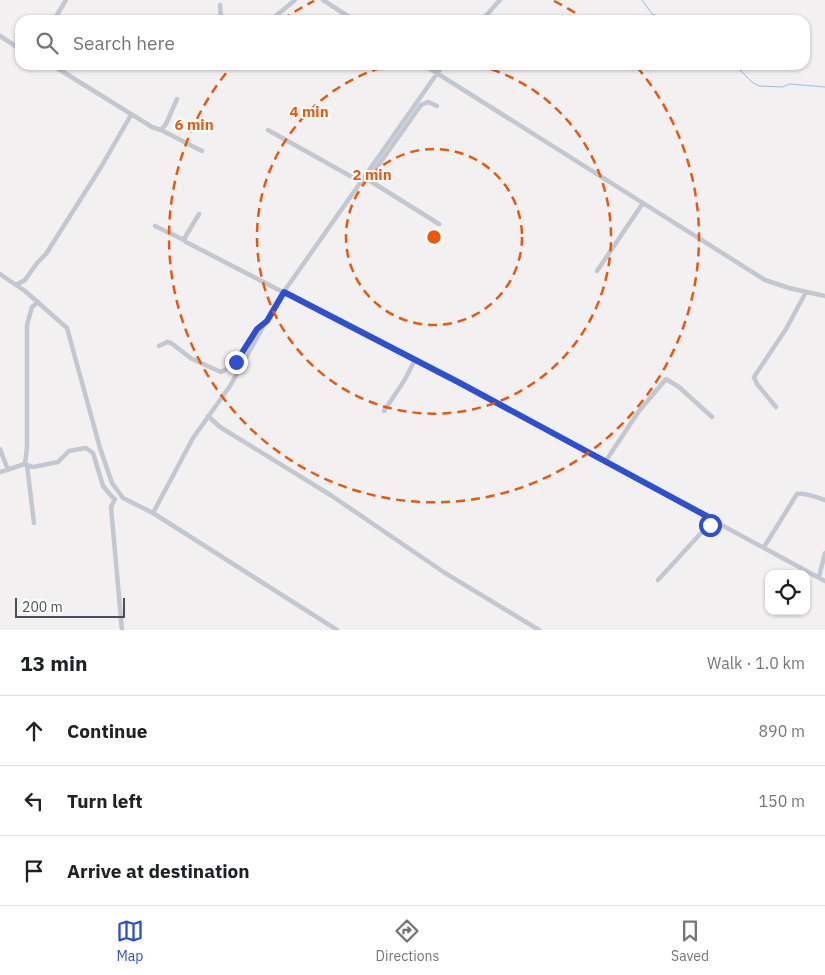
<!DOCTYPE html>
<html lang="en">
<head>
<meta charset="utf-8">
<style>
  :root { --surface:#fff; --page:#f2f2f2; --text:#202124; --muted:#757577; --line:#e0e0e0; --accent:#2e4fce }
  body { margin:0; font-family:"IBM Plex Sans",sans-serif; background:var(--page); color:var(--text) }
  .controls { position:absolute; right:15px; bottom:15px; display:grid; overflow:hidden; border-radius:10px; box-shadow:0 1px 4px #0004 }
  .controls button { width:45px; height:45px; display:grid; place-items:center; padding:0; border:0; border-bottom:1px solid var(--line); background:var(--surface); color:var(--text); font:25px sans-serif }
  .scale { position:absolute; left:15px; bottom:12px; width:110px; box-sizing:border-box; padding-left:5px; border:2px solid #4a4f5b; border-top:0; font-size:14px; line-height:18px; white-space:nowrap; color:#4a4f5b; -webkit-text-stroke:4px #fff; paint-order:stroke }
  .stop { position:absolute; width:15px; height:15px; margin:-11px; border:4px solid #2e4fce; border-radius:50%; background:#fff }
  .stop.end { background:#2e4fce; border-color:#fff; box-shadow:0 1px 5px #0008 }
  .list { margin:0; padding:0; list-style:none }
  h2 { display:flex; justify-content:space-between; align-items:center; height:65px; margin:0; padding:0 20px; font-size:21px }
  h2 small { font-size:16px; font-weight:400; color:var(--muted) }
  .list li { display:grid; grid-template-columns:32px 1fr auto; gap:15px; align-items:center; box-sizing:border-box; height:70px; padding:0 20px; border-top:1px solid var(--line) }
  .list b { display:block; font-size:19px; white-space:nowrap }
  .list em { font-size:16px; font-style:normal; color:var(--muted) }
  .icon { flex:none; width:28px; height:28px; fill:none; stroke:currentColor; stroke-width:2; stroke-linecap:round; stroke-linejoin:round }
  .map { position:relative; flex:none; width:825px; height:630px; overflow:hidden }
  .search { position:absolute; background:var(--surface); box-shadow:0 1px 4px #0004; left:15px; right:15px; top:15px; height:55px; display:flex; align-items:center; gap:12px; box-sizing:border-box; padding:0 18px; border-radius:15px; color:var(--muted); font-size:19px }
  .sheet { height:275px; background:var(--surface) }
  nav { display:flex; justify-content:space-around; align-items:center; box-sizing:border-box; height:70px; border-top:1px solid var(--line); background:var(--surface); font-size:14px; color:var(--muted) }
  nav a { display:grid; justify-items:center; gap:2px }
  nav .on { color:var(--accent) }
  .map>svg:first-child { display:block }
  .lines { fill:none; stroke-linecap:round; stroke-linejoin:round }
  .stream { stroke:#96c0e2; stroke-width:1 }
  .minor { stroke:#c2c7d0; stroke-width:4.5 }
  .route { stroke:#2e4fce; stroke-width:6 }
  .ring { fill:none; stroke:#e8590c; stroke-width:2.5; stroke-dasharray:9 6 }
  .centre { fill:#e8590c; stroke:#fff; stroke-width:2.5 }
  .ring-label { font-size:15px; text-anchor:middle; font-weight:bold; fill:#e8590c; stroke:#fff; stroke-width:4; stroke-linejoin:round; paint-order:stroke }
</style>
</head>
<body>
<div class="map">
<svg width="825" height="630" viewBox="0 0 825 630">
  <rect width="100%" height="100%" fill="#f2f0f0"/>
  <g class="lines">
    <path class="stream" d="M642,0L652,14L668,20
      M735,65L752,82L759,86L782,87L790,84L825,87"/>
    <path class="minor" d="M323,0L354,20
      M220,5L221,20
      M54,20L66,0
      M271,20L295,0
      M482,20L500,0
      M0,36L20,49
      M52,65L152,127L161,130L202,151
      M424,65L765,280L789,288L825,296
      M161,130L166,124L177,99
      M268,130L361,182
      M367,179L439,224
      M368,180L421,105L428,102L437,106
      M199,214L184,239L186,242L459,383L825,581
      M155,226L184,240
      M597,271L643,203
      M0,274L25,291L67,328L100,448L112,483L123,498L153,513L337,630
      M16,285L25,280L37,263L46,254L101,167L131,115
      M159,346L167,342L171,343L192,359L221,372C246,360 246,336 266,321
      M776,407L757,384L754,377L786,329L806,292
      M384,411L404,381L415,360
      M208,416L220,427L332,496L445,573L539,630
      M0,449L8,470
      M605,462L639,411L666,379L679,387L712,417
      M25,464L27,447V325L32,307L38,302
      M27,465L34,523
      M0,472L25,464L33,467L58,462L69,451L86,448L93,453L103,486L114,499
      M115,499L111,507L122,630
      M153,513L193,438L230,386L278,300L443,65
      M764,547L797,494C805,492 816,497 825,500
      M819,577L825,553
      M658,580L713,520"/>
  </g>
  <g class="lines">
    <path class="route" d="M236,362L257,329L267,321L284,292L460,383L714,520L710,525"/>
  </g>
  <g class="ring">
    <circle cx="434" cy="237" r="88"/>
    <path d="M477 65A177 177 0 1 1 391 65"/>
    <path d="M282 20A265 265 0 0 1 314 1M554 1A265 265 0 0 1 586 20M637 67A265 265 0 1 1 231 67"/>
  </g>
  <circle cx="434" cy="237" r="8" class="centre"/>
  <g class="ring-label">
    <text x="309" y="117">4 min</text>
    <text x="194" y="130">6 min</text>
    <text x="372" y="180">2 min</text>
  </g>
</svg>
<div class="controls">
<button><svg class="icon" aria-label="locate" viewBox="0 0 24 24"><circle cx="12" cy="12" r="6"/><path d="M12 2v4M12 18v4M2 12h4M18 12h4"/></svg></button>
</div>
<div class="scale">200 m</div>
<div class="stop" style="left:710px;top:525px"></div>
<div class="stop end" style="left:236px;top:362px"></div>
<div class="search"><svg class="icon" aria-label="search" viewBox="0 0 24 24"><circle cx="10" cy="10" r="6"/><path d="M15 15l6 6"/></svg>Search here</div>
</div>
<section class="sheet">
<h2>13 min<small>Walk · 1.0 km</small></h2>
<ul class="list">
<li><svg class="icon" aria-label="ahead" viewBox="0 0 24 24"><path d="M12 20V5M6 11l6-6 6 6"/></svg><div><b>Continue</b></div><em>890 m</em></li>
<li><svg class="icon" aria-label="left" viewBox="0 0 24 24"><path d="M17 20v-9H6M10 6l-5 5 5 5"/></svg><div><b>Turn left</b></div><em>150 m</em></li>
<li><svg class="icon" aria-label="arrive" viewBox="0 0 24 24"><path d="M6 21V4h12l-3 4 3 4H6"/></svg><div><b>Arrive at destination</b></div></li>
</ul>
</section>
<nav>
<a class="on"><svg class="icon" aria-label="map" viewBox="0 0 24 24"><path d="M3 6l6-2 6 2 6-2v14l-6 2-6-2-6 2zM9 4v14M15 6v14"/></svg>Map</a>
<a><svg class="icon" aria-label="directions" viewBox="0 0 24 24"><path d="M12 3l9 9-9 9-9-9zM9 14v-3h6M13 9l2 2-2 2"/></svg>Directions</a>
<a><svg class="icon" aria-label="saved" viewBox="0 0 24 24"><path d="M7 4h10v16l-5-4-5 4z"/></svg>Saved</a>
</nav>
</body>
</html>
